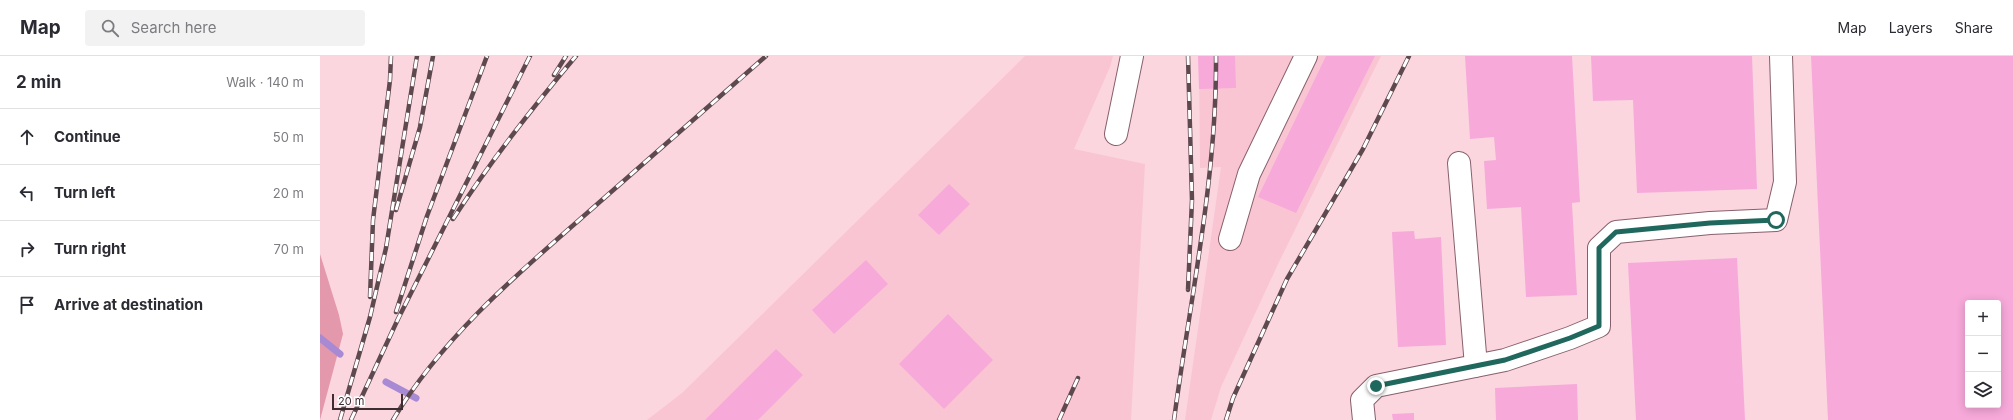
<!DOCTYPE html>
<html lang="en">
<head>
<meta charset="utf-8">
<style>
  :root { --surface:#fff; --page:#f2f2f3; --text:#2b2b33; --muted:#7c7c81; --line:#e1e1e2 }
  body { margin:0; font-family:Inter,sans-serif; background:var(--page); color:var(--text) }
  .controls { position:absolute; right:12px; bottom:12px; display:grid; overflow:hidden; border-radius:4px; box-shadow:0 2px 10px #0003 }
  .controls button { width:36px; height:36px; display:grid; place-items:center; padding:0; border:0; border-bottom:1px solid var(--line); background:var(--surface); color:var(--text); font:20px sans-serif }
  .scale { position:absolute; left:12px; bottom:10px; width:71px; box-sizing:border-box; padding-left:4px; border:2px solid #3d2c31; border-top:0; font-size:11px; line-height:14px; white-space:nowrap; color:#3d2c31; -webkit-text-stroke:3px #fff; paint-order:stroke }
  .stop { position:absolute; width:12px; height:12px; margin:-9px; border:3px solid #20685d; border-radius:50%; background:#fff }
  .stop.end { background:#20685d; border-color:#fff; box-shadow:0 1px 4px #0008 }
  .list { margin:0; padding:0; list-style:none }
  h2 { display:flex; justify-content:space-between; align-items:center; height:52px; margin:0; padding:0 16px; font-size:17px }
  h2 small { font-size:13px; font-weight:400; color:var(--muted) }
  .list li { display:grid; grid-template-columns:26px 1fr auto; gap:12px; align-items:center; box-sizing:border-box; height:56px; padding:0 16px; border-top:1px solid var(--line) }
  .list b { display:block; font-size:15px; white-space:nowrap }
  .list em { font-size:13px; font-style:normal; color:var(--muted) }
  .icon { flex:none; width:22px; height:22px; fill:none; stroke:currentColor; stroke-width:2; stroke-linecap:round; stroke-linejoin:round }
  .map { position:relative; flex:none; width:1693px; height:364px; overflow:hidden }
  header { display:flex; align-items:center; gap:24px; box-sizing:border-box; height:56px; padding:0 20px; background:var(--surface); border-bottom:1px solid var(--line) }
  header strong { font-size:19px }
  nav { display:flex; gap:22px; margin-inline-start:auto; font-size:14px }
  .search { width:280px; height:36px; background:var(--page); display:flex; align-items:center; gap:10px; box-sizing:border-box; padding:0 14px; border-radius:4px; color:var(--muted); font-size:15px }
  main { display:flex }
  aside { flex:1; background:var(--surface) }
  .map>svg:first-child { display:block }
  .built { fill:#fac5d2 }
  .green { fill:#e398ac }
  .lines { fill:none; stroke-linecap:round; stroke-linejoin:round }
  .stream { stroke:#a789d4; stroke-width:7 }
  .building { fill:#f7a9da; fill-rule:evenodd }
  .minor-casing { stroke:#87606b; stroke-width:24 }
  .minor { stroke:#fff; stroke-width:22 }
  .rail-casing { stroke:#5d494e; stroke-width:4.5 }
  .rail { stroke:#fff; stroke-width:3; stroke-dasharray:9; stroke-linecap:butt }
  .route { stroke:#20685d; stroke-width:5 }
</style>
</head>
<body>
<header>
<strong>Map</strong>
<div class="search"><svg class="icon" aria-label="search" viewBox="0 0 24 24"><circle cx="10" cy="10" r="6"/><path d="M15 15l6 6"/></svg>Search here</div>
<nav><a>Map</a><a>Layers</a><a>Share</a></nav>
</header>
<main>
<aside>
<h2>2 min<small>Walk · 140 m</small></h2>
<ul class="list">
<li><svg class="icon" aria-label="ahead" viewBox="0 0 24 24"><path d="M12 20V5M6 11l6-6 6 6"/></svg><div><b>Continue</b></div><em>50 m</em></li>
<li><svg class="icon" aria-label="left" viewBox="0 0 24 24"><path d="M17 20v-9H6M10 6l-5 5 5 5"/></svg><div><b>Turn left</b></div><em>20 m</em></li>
<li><svg class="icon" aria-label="right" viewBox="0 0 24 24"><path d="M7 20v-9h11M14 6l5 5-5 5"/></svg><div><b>Turn right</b></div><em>70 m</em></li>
<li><svg class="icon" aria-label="arrive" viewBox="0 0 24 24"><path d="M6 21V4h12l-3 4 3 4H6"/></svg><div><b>Arrive at destination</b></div></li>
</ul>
</aside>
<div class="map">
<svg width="1693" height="364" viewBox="0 0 1693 364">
  <rect width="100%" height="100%" fill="#fbd6df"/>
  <path class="built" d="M705,0H793L790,11L754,93L825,108L811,364H327L362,337Z
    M879,0H1061L959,206L901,331L891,364H865L901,111L880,112Z"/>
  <path class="green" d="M0,198L19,259L23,278L0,364Z"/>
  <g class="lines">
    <path class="stream" d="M0,282L20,298
      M66,326L96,342"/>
  </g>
  <path class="building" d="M878,0H915L916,32L879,33Z
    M1006,0H1055L976,157L938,141Z
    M1145,0H1252L1260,146L1252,147L1257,239L1206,241L1201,151L1167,153L1164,105L1176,104L1174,81L1150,83Z
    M1271,0H1432L1437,133L1317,137L1313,44L1273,45Z
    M1491,0H1693V364H1508ZM1648,247H1678V349H1648Z
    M629,128L650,148L619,179L598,159Z
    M1094,175L1095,183L1121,181L1126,289L1078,291L1072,176Z
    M1417,202L1425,364H1316L1308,207Z
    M546,204L568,228L514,278L492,254Z
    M628,258L673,304L624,353L579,308Z
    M456,293L483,319L438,364H385Z
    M1257,328L1258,364H1176L1175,332Z
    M1094,357V364H1073L1072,358Z"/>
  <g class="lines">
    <defs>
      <path id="minor" d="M796,78L812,0
        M1139,107L1156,310
        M910,183L929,118L986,0
        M1044,364L1042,344L1056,330L1185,304L1250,282L1279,270V192L1296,176L1390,167L1456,164L1465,126L1461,0"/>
    </defs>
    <use href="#minor" class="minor-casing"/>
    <use href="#minor" class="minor"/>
    <defs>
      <path id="rail" d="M868,0L872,144L868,234
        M234,19L246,0
        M76,154L100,71L113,0
        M133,163C170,106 212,52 256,0
        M50,241L53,164L70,24L71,0
        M76,256L107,160L167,0
        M20,364L50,261L66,192L97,0
        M31,364L78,263L210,0
        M73,364C121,283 196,219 266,158C326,105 386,53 446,0
        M739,364L758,322
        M854,364C870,243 897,122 896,0
        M906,364L913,342L967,223L1043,93L1089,0"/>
    </defs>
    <use href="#rail" class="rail-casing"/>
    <use href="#rail" class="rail"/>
  </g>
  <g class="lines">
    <path class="route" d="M1056,330L1185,304L1250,282L1279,270V192L1296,176L1390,167L1456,164"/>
  </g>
</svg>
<div class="controls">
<button>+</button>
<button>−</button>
<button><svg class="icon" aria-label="layers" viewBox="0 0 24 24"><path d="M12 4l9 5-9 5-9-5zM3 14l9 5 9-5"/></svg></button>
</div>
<div class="scale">20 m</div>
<div class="stop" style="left:1456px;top:164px"></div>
<div class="stop end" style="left:1056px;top:330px"></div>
</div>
</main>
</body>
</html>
